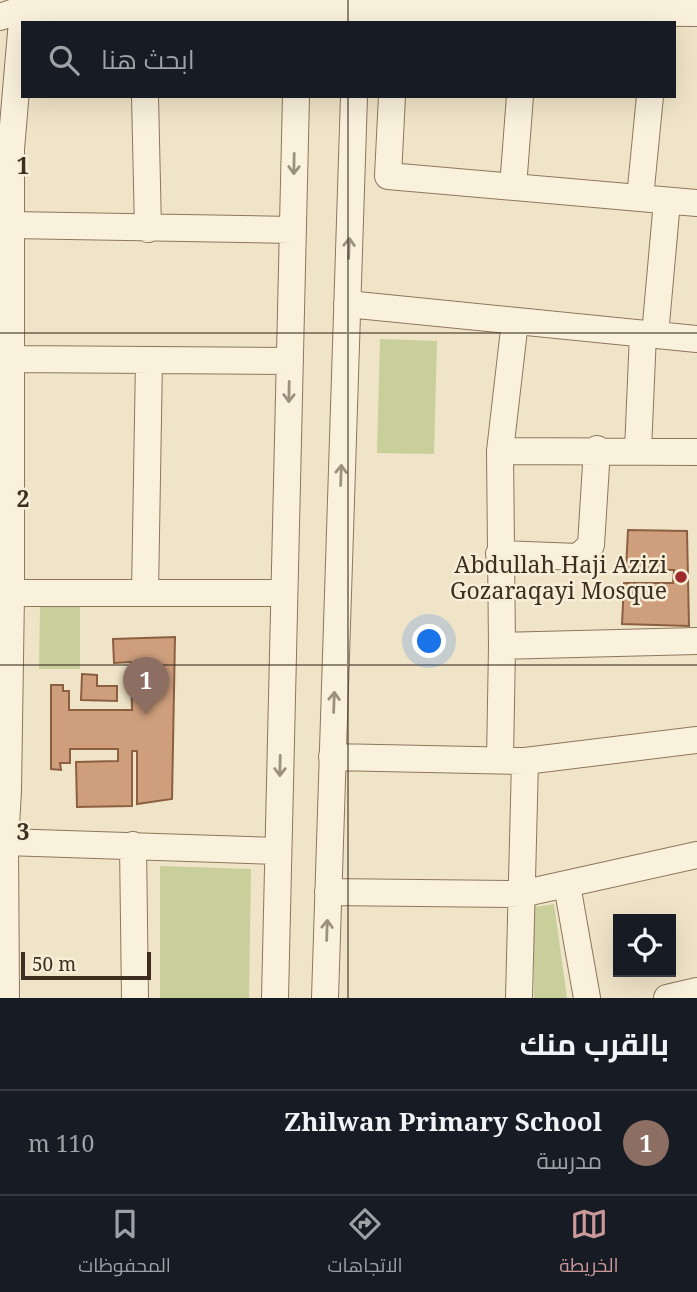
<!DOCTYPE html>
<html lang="ar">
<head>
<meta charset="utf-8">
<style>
  :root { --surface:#171b24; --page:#242831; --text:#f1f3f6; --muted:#9ea1a6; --line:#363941; --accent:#cc999b }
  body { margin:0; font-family:"Noto Serif",Cairo,serif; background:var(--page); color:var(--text); direction:rtl }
  .controls { position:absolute; right:21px; bottom:21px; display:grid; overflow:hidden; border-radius:0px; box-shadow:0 7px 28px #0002 }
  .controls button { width:63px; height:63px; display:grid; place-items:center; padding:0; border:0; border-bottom:2px solid var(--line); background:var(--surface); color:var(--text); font:35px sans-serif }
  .scale { position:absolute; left:21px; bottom:18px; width:130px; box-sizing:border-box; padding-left:7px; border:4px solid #3d2e20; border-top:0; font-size:19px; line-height:24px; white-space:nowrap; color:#3d2e20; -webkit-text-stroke:5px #f7eed8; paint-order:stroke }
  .you { position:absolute; left:430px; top:642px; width:24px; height:24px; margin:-18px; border:5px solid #fff; border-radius:50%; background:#1a73e8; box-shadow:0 0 0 10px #1a73e833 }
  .badge { display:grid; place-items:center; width:46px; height:46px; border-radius:50%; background:var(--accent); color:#fff; font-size:23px; font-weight:700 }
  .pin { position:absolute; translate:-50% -58px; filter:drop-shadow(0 2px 4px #0008) }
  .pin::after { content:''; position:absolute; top:37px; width:24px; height:21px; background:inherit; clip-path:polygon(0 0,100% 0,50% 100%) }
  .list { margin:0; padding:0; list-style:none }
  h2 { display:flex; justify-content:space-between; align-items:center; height:91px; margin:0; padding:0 28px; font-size:30px }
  h2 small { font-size:23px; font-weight:400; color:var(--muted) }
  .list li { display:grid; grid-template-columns:46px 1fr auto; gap:21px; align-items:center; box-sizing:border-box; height:105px; padding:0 28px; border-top:2px solid var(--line) }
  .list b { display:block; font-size:26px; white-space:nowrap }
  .list p { margin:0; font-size:23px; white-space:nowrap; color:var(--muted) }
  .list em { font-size:23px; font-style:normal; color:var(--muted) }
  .icon { flex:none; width:38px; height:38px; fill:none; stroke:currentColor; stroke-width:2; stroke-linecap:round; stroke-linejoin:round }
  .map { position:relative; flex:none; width:697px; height:998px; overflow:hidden; direction:ltr }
  .search { position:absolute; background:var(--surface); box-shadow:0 7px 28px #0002; left:21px; right:21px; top:21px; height:77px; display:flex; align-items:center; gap:18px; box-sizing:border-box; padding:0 24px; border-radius:0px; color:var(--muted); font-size:26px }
  .sheet { height:196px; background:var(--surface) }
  nav { display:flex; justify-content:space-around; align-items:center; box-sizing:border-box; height:98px; border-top:2px solid var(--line); background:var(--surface); font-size:19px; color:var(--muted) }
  nav a { display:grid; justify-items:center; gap:4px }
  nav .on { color:var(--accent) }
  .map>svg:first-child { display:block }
  .green { fill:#c9cf9b }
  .building { fill:#cf9f7d; stroke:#8d5f41; stroke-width:2 }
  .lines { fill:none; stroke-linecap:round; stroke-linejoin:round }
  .minor-casing { stroke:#8d765c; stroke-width:28 }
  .minor { stroke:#faf1dc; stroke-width:26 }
  .oneway { stroke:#9c907e }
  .grid { fill:none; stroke:#3d2e20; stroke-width:2; stroke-opacity:0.55 }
  .poi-dot { fill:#9e2a2b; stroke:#f7eed8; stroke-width:2.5 }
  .labels { text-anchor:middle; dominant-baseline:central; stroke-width:5; stroke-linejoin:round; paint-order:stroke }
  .poi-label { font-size:23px; fill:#3d2e20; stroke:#f7eed8; text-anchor:end }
  .grid-label { font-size:23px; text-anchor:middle; font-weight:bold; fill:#3d2e20; stroke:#f7eed8; stroke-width:5; stroke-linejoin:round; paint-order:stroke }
</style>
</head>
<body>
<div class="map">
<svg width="697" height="998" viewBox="0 0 697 998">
  <rect width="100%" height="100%" fill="#f0e4c8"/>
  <path class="green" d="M380,339L437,341L434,454L377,453Z
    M40,607H80V669H39Z
    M160,866L251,869L249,998H160Z
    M554,904L567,998H534V907Z"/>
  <path class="building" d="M628,530L687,531L689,626L622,624L624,583H673L674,570L626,569Z
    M175,637L172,799L137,804V751H132V806L77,807L76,762L118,761V749H70V763H60L61,770L51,769V685H63V691H69V710H132L131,662L114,663L113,639Z
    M82,674L97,675V686H117V701L81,700Z"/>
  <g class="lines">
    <defs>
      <path id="minor" d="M23,9L11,149V593H284
        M0,17L23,9L697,13
        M145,96L148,229
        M392,96L388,176L697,203
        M513,187L520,96
        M640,198L650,96
        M11,225L292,230
        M347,304L697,339
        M655,335L667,201
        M12,359L290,361
        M638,450L643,334
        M500,451L697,452
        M499,554L578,557L591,545L597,449
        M145,593L149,360
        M502,646L697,641
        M332,757L525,761L697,740
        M500,760L502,646L500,451L515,321
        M0,791H8L5,842L278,851
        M8,791L11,593
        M5,842L6,998
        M133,845L135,998
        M567,885L587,998
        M328,892L521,894L697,855
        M275,998L296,96
        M325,998L354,96
        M519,998L525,761
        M667,998L697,991"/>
    </defs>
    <use href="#minor" class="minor-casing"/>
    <use href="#minor" class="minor"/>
  </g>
  <defs><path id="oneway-shaft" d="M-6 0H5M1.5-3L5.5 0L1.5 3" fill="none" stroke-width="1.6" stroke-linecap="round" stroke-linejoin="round" transform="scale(1.75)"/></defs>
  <g class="oneway">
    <use href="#oneway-shaft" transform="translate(294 164) rotate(91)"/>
    <use href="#oneway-shaft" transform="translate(349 248) rotate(-88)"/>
    <use href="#oneway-shaft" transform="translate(289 392) rotate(91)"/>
    <use href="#oneway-shaft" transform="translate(341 475) rotate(-88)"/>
    <use href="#oneway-shaft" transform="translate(334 702) rotate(-88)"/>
    <use href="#oneway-shaft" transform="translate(280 766) rotate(91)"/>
    <use href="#oneway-shaft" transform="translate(327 930) rotate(-88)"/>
  </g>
  <path class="grid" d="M348,0V23M348,96V998M0,333H697M0,665H697"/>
  <circle class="poi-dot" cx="681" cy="577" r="7"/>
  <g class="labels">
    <g class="poi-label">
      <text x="667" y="564">Abdullah Haji Azizi<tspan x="667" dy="26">Gozaraqayi Mosque</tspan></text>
    </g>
  </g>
  <g class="grid-label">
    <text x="23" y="174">1</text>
    <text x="23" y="507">2</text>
    <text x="23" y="840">3</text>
  </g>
</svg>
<div class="controls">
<button><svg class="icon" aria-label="locate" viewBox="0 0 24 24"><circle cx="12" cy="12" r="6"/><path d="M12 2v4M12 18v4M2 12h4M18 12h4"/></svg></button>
</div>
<div class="scale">50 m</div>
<div class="you"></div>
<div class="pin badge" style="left:146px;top:715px;background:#8d6e63">1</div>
<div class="search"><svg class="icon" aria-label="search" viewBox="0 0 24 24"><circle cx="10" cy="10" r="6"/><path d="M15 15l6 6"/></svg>ابحث هنا</div>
</div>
<section class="sheet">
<h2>بالقرب منك<small></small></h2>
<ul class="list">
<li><span class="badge" style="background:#8d6e63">1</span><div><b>Zhilwan Primary School</b><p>مدرسة</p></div><em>110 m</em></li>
</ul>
</section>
<nav>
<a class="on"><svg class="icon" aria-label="map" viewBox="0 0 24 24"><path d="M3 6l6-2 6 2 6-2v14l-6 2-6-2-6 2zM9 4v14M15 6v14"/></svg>الخريطة</a>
<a><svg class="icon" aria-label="directions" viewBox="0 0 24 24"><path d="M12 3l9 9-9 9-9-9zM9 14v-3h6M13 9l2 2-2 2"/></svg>الاتجاهات</a>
<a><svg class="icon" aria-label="saved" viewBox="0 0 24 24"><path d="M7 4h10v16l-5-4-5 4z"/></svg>المحفوظات</a>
</nav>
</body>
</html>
